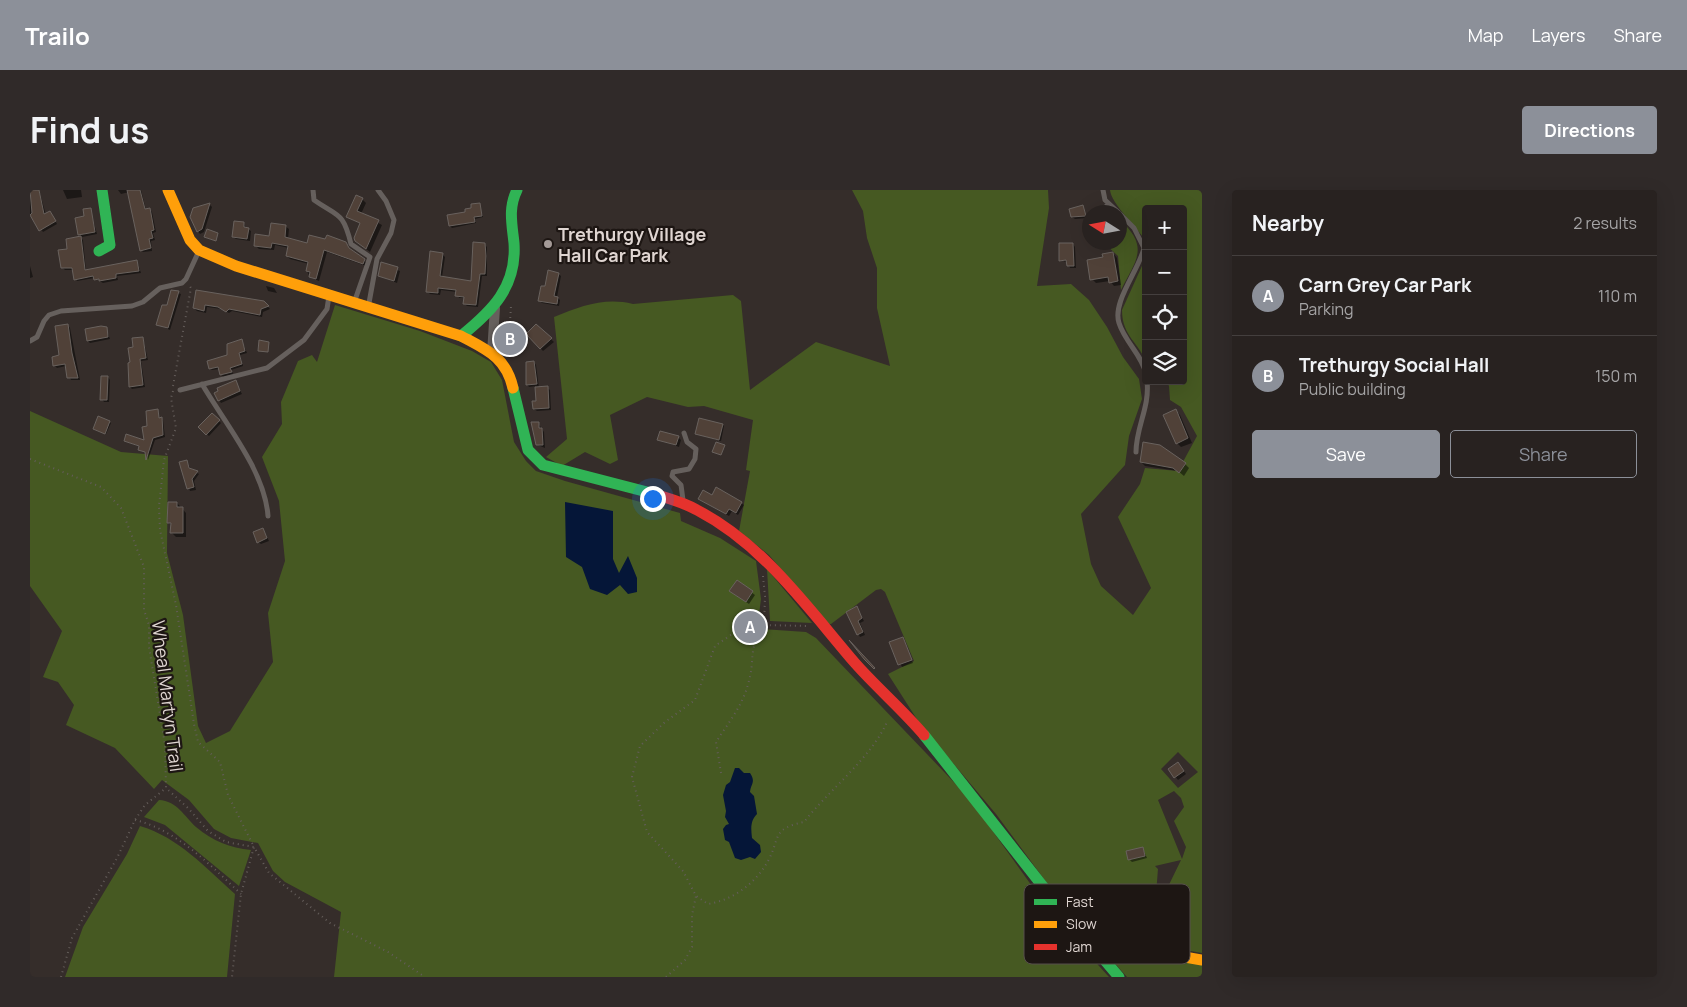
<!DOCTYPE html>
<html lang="en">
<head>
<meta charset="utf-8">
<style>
  :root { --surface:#282220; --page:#302a29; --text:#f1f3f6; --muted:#a5a4a5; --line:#443f3e; --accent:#8c9099 }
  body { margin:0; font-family:Manrope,sans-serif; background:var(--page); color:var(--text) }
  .controls { position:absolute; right:15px; top:15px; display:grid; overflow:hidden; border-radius:5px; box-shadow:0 5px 20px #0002 }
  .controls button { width:45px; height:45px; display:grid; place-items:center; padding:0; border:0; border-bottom:1px solid var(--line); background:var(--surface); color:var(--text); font:25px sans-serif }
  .compass { position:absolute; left:1052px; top:15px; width:45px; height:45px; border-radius:50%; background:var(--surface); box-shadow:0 5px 20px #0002; rotate:281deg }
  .you { position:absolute; left:622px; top:308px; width:18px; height:18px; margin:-12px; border:4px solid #fff; border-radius:50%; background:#1a73e8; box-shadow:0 0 0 8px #1a73e833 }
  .badge { display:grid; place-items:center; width:32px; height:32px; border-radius:50%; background:var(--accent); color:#fff; font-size:16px; font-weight:700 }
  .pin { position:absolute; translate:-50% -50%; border:2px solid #fff; box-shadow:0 1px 5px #0006 }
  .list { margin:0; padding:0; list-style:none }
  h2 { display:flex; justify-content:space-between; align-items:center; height:65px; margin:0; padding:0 20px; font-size:21px }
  h2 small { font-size:16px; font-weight:400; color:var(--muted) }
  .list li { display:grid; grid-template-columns:32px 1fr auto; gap:15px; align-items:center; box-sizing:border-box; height:80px; padding:0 20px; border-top:1px solid var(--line) }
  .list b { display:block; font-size:19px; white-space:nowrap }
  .list p { margin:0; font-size:16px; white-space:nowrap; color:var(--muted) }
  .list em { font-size:16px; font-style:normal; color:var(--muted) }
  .actions { display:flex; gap:10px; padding:15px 20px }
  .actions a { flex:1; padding:11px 0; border:1px solid var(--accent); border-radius:5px; text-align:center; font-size:18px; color:var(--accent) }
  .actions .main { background:var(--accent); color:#fff }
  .icon { flex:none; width:28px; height:28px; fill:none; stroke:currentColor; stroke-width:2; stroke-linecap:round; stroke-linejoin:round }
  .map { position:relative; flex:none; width:1172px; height:787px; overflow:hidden; border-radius:5px }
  header { display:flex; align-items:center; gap:30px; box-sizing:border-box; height:70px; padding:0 25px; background:var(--accent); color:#fff }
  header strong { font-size:24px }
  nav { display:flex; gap:28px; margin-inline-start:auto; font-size:18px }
  .intro { display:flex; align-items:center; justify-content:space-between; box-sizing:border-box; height:120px; padding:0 30px }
  h1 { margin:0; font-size:35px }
  .button { padding:12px 22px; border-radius:5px; background:var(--accent); color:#fff; font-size:18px; font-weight:700 }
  main { display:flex; gap:30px; padding:0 30px }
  aside { flex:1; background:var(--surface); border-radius:5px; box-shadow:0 5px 20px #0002 }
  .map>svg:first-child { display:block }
  .green { fill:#465922; fill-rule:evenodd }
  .water { fill:#051638 }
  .shadow { fill:#0007 }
  .building { fill:#504138; stroke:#69625e }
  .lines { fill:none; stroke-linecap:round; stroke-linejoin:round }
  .path { stroke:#645d5a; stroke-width:2; stroke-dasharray:1 4; stroke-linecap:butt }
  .lane { stroke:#66605d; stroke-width:5 }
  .street { stroke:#66605d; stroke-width:10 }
  .fast { stroke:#30b455; stroke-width:11 }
  .slow { stroke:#ff9f0a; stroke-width:11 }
  .jam { stroke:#e5322d; stroke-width:11 }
  .poi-dot { fill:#a49a97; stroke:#1d1613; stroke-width:2 }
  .labels { text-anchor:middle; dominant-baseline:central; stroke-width:4.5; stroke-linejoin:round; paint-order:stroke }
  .poi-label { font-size:18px; font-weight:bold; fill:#dfd5d1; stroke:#1d1613; text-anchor:start }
  .street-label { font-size:18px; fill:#dfd5d1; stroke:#1d1613 }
  .key { fill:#1d1613; stroke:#574f4c; stroke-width:1 }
  .key-label { font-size:14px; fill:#dfd5d1 }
</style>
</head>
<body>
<header>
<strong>Trailo</strong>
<nav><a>Map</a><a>Layers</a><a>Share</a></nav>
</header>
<div class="intro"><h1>Find us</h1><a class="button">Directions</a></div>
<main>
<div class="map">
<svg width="1172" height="787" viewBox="0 0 1172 787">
  <rect width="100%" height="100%" fill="#352d2a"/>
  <path class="green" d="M822,0H1018L1019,18L1007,96L1041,94L1059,110L1077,137L1093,167L1109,189L1112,209L1099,246L1095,275L1051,324L1061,374L1071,396L1103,425L1121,398L1088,327L1110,294L1115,278L1148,281L1167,246L1151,217L1140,210L1139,196L1136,191H1153V19H1116V51C1107,38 1081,13 1080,0H1172V763L1132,756L1116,742L1151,670L1125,676L1128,679C1126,703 1127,713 1110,731L1107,726L1106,711C1079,708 1055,689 1029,707L1066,710L1073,732L1092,736L1099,744L1094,746L1059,738L1039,723L966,624L890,534L858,484L884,471L855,402L851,399L846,400L801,434H798L739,365L709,341L720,281L716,280L723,230L674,216L658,217L617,207L580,225L588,270L580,274L555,262L532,276L516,267L537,249L524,127C551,116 575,107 603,114L703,105L711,111L720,200L786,152L860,176L847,118V78L837,48L833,21ZM1148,562L1168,582L1148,598L1131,579ZM1144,601L1151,608L1154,617L1144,631L1156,657L1152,669L1128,610Z
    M1090,30C1120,57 1106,70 1091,100L1088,66L1074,53L1090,52Z
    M1116,67V173C1110,153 1092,147 1092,120Z
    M305,115L390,141L442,161L461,172L472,190L484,252L496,271L506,281L535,291L650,323L651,331L690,348L726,371L731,409L729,424L709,432L708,440L724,449L731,439L776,442L786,448L939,608L1019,720L1012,742L1030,733L1079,787H304L311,722L255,692L243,681L228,653L201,648L184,639L159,610L132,590L124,599L85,558L36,535L44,515L28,492L13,487L32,441L0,396V221L91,262L138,266L137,363L153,425L168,536L176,553L200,541L243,472L238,423L255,371L249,311L232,267L252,234L251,212L268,171L282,165L287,172Z
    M737,379L782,433L740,431Z
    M129,610C147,611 154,626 166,637C183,651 200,658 221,660L209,696L135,635L114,627Z
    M110,636C148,647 176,678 205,704L197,787H35L53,737L97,664Z
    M1068,755L1172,774V787H1097Z"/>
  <path class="water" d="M535,312L583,321V369L589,383L598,366L607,388V402L598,404L590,395L577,405L560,399L552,377L536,367Z
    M705,578H709L714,583H720C726,592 721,593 720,602L724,606L727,624C720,631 721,639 722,648L730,655L731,662L725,669L720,667L711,670L705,668L699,652L695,650L693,639L696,635L699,634L695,627L696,621L693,605L696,595L700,592Z"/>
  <path class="shadow" d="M9,0L16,25H22L27,34L13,42L0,24V1Z
    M33,0H51L52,7L37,9Z
    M88,0H111L116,20L120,19L122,22L126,42L123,43L125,50L121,51L122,61L113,62L111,60L99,2L91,4Z
    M332,9L336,13L331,24L352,35L340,62L326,51L331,34L318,26Z
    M449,14L453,27L445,29L446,33L422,38L420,36Z
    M180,15L182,17L174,42L170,44L168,41L164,19Z
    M1053,17L1057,28L1045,29L1042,27Z
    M60,19L67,44L52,47L50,45Z
    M214,33L216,38L221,41L220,51L206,49L203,47Z
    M1060,34V45L1057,46L1053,35Z
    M255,36L259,39L258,49L278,54L315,53L321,60L337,73L336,76L297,62L289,91L280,87L277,81L279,74L260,69L257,66L259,58L245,55L244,60L229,59L226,56Z
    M50,47L53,50L56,81L107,71L111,83L87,86L88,90L73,93L64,88L47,91L44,80H35L33,78L39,60Z
    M454,54L457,57V86H452L448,117L437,116L434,113L435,108H429L427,102L411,100L410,105L400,104L397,101L412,64L415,67L412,87L442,92Z
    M1043,54L1045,57L1046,78H1040L1038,73L1031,70Z
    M1083,63L1087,68L1091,95L1084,96L1080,91L1066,93L1062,89L1074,68Z
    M352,74L370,81L367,93L350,86Z
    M0,76L3,87L0,88Z
    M528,84L531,86L527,107L530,110L529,116L512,113L509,110L516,98Z
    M236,96L244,98L247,103L238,101Z
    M142,101L151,104L140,140L128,134L138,116Z
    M167,102L234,112L240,119L233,122L232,127L202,121L199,123L192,119L177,117L176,123L167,121L164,118Z
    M38,135L40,138L50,190H41L36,176L27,178L25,176L31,166Z
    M486,136L492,142L490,163L481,162L475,156Z
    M506,136L524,152L513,161L497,144Z
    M76,138L80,149L60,153L58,151Z
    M113,148L118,170L111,171L115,197L102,199L100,197L105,158Z
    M212,151L217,163L210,165L213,176L201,180L203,184L193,187L189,179L182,180L180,178L199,166Z
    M504,172L506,175L509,198H517L520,200L521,220L507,221L504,219L507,212L506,196L499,197L497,194Z
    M78,187L80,190L79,212H74L72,209Z
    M205,192L212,204L191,213L189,210Z
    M127,221L130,229L133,230L135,247L125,250L118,270L117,263L111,261L110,257L95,251L115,252L119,237Z
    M1146,221L1150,225L1162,253L1151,257L1147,253Z
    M182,225L191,233L179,246L170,237Z
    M69,228L81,233L76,244L65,240Z
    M508,233L514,242L515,258L508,255L503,234Z
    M693,235L694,236L691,251L666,244Z
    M648,247L651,250L649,257L629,249Z
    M157,271L161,280L169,284L164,291L166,300L160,301L151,273Z
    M1111,272L1155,274L1159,278L1154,286L1148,281L1115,276Z
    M682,307L711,313L714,315L708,325L702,321L699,326L669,309Z
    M147,313L156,323V347H146L142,343V336L139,333Z
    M233,339L239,351L231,354L228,352Z
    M707,392L725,405L719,414L703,403Z
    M826,418L834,431L830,433L835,445L830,447L817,422Z
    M872,449L883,473L872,477L861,453Z
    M1148,574L1156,584L1148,590L1140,580Z
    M1113,659L1117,668L1102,672L1099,669Z"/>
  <path class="building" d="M0,0H9L14,24L20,21L26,31L9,41L0,25L2,23Z
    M97,0H110L115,19L120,18L124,40L121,41L123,48L119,49L121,58L110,61Z
    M326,5L333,8L327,21L349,30L336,59L325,51L324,48L330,33L316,27Z
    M180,13L172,39L167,42L160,27L163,18Z
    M450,13L452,26L444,27L445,32L419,36L417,25L435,22V19L441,18V14Z
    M1053,15L1056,26L1041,27L1039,19Z
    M61,18L65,42L48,45L45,28L54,26L53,19Z
    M204,31L214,32V37L219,38L217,49L202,47Z
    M241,33L256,35L255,47L277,53L279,45L295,49L297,45L316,52L319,58L335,69L333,74L294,60L286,89L279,87L280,82L276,81L278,72L256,66L258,56L242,53L241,58L224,56L225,44L239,46Z
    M177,39L188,43L186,51L174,47Z
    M51,46L55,80L107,70L109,81L86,84V88L69,91V89L64,90L63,86L44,90L42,78H31L28,60L37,59L36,49Z
    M443,52L455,53L456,66L455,84H450L446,115L433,114L434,107L425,106L426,100L408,98V103L396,102L400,61L413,63L410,86L441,91Z
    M1029,53H1043L1044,76H1037L1036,70L1029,71Z
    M1083,62L1088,91L1079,93L1078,87L1060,90L1057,70L1073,67L1072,64Z
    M351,72L368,77L364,91L348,86Z
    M518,80L529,83L524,106L528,107L527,114L508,111L511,96H515Z
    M141,100L149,101L138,138L126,135L132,115H137Z
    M166,100L234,111L239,116L231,119L230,125L199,119L196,122L188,117L175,115L174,121L163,118Z
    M38,134L42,163L48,188H37L35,174L23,176L22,167L29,165L25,136Z
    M475,134L486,135L485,157H474Z
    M506,134L522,148L510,159L496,144Z
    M71,136L77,137L78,147L57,151L55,139Z
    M113,147L116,168L110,169L113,195L99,197L98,173L100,172L98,158L103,157L102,148Z
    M212,149L215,161L209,163L212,174L200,178L202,182L190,185L188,177L179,179L177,171L197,165V154Z
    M229,150L239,152L238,162L228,161Z
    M504,171L507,194L496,195V172Z
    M71,186H78L77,210H70Z
    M206,190L210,201L188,211L184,203L188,201L187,198Z
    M518,196L519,218L503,219L502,211H506L505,197Z
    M128,219L129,228L132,227L133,245L123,248L116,270L115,262L108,260L109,256L94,251L96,244L114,250L112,237L117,236L116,221Z
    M1146,219L1158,248L1146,254L1133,225Z
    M182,223L190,230L176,245L168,237Z
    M68,226L80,231L75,244L63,239Z
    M669,228L693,234L689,250L665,244Z
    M501,232H509V238H512L513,255H506Z
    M630,241L649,246L646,255L627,250Z
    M686,252L695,255L691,265L682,262Z
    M1113,252L1130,255L1156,273L1149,283L1143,278L1110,272Z
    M157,270L159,278L168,281L162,289L164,297L157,299L149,272Z
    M686,297L712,312L706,323L699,319L696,324L668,309L673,300L682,305Z
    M138,312H147V317H153V343H140L141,333H137Z
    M233,338L237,348L227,353L223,342Z
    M707,390L723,401L716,412L699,401Z
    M827,416L832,428L828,431L833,442L827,445L816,422Z
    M873,447L882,470L868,475L859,452Z
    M819,450L845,478L844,479L834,469Z
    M1148,572L1154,581L1144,588L1138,579Z
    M1113,657L1115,666L1098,670L1096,661Z"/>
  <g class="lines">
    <path class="path" d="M474,132H480L481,116
      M143,196L161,98L159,95
      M143,201L141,208L146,238L134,270L129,316L130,340L146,415L164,534L168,552L190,572L198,605L224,657L211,704L202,787
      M0,269L71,297L91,318L114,377V420L119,435V457L135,555L136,598L158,618L178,641L196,652L224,657L239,683L300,733L358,762L395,787
      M733,386L735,406L734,435L777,436
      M734,435L708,440L685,456L665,510L635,532L610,556L602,587L617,642L653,681L666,706L678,714C703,710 726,693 738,671C751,647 741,639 774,632C799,600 841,568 857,532
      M691,583L686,552C697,535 713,515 718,494C726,469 717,459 734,435
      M105,630C147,640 180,675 211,704
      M31,787L42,748L87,668L105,630L115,615L136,598
      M636,787L655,770L662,757V725L666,706"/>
    <path class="lane" d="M283,0L284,10C308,27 313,21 321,54L340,67L325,110
      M1073,0L1075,10L1088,22
      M1072,22L1078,14
      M1090,24L1104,38L1114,58C1109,80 1082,112 1089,133C1095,152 1112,165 1116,184
      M339,113L347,69L361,43L364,30L356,11L348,0
      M0,151L7,147L14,131L19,125L31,121L102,116L113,112L130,98L152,93L156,89L168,63
      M172,194C194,232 235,281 238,326
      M150,200L237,178L274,150L297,119L299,106
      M1106,262C1106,237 1120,217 1117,191
      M653,310L651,295L642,286L643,282L659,279L665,269L666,259L657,252L654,243"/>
    <path class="street" d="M462,163L465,118"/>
    <path class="fast" d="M69,61L80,55L72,0
      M431,146C462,121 487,97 484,53C482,34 478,18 487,0
      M483,198L498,260L513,275L621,303
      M894,545L1026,713L1089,787"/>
    <path class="slow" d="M138,0L160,50L169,60L206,76L431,146C457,160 476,167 483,198
      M1049,741L1132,763L1172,770"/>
    <path class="jam" d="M621,303C636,308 653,312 667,320C734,355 777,417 825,473C847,498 872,519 894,545"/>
  </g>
  <circle class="poi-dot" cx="518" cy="54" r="5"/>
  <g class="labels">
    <g class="poi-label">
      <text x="528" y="44">Trethurgy Village<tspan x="528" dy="21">Hall Car Park</tspan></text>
    </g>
    <g class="street-label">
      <text transform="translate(138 506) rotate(83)">Wheal Martyn Trail</text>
    </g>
  </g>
  <rect x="994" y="694" width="166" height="80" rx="8" class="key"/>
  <rect x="1004" y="709" width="23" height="6" fill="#30b455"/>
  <rect x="1004" y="731" width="23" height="7" fill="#ff9f0a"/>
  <rect x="1004" y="754" width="23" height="6" fill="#e5322d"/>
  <g class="key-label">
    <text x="1036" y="717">Fast</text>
    <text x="1036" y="739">Slow</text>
    <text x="1036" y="762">Jam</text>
  </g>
</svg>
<div class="controls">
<button>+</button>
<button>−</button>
<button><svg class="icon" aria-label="locate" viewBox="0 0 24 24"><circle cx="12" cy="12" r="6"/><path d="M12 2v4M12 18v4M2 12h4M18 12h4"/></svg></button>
<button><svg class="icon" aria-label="layers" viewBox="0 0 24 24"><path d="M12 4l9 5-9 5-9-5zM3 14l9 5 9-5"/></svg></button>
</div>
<svg class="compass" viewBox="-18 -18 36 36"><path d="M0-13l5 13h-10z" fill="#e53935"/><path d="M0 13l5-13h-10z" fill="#a5a4a5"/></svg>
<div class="you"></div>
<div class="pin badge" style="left:720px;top:437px">A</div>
<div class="pin badge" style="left:480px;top:149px">B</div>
</div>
<aside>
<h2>Nearby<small>2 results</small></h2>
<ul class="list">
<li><span class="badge">A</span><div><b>Carn Grey Car Park</b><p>Parking</p></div><em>110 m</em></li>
<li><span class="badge">B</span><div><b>Trethurgy Social Hall</b><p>Public building</p></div><em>150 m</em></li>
</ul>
<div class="actions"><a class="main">Save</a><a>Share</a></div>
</aside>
</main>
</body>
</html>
